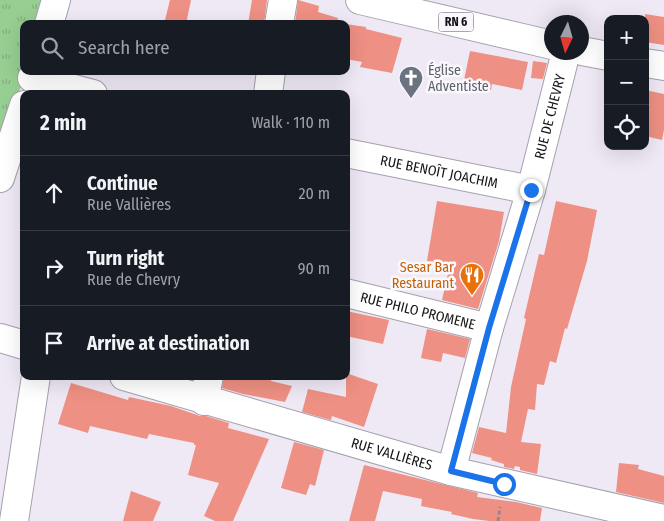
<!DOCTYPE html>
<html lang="en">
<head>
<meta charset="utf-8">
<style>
  :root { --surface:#171b24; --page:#20242c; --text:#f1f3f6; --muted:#9ea1a6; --line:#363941 }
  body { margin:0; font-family:"Fira Sans Condensed",sans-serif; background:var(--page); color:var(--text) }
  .controls { position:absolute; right:15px; top:15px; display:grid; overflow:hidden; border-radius:10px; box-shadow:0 5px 20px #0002 }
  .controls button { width:45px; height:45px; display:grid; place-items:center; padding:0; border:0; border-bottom:1px solid var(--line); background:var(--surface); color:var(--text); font:25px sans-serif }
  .compass { position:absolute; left:544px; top:15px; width:45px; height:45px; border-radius:50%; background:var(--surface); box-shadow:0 5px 20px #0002; rotate:185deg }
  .stop { position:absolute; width:15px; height:15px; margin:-11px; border:4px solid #1a73e8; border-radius:50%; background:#fff }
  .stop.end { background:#1a73e8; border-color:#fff; box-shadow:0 1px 5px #0008 }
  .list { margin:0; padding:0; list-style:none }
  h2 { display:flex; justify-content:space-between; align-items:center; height:65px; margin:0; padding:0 20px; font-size:21px }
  h2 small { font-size:16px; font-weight:400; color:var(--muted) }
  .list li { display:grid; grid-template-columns:32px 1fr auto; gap:15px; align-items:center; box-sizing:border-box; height:75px; padding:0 20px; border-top:1px solid var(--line) }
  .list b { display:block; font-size:19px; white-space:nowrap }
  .list p { margin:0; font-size:16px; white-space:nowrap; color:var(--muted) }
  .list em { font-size:16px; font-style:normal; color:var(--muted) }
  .icon { flex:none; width:28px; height:28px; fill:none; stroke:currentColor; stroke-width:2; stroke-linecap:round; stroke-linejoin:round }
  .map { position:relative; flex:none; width:664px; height:521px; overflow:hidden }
  .search { position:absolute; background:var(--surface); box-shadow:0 5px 20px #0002; left:20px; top:20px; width:330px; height:55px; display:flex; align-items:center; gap:12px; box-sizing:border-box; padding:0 18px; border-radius:10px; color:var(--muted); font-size:19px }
  .panel { position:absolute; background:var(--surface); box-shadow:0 5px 20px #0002; left:20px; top:90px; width:330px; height:290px; border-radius:10px }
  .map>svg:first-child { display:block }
  .park { fill:url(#park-tufts) }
  .building { fill:#ee9083 }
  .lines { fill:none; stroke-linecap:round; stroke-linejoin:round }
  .minor-casing { stroke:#a6a0ac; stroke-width:30 }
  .major-casing { stroke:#a6a0ac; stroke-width:30 }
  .path { stroke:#8d8992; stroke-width:3; stroke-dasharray:4 2.5; stroke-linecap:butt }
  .minor { stroke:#fff; stroke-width:28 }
  .major { stroke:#fff; stroke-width:28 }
  .route { stroke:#1a73e8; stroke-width:6 }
  .labels { text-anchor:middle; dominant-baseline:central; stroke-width:5; stroke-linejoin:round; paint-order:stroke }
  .shield { fill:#faf8fd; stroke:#5a585c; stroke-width:1 }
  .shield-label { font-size:12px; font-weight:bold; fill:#151317 }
  .worship-label { font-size:14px; fill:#5b616d; stroke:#faf8fd; text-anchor:start }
  .street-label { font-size:14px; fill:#151317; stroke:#faf8fd }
  .food-label { font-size:14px; fill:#c56008; stroke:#faf8fd; text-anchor:end }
</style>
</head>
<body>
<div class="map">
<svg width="664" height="521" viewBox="0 0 664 521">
  <defs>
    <pattern id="park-tufts" width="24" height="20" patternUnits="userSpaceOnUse" patternTransform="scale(1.25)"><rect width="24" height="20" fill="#97ce91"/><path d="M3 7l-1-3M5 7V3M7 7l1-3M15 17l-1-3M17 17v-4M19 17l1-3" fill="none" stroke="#81b07c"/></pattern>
  </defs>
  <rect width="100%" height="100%" fill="#efe9f6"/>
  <path class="park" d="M0,0H50L42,24H24V71H26L0,151Z"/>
  <path class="building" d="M170,0H191L186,24H164Z
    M252,0H267L264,24H248Z
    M298,0L319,6L318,12L338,18L337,24H295Z
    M645,14L664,17V45L645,42Z
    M346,24L366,27V29L402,38L392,73L360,67L362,62L346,59Z
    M470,51L528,62L522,90L492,84L491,90L463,85Z
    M533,61L547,63L543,79L531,78Z
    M645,90L664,94V130L662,140L645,136Z
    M437,201L504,212L499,241L478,309L442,300L450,265L427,261Z
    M556,201L597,210L587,261L567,329L565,328L556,363L550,361L544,385L537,384L535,410L528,409L521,442L541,444L537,474L520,470V467L515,466L514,469L504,467V464L491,460L492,458L472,453L479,427L506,433L511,387L526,319L524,318L539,254L544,255Z
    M346,311L389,320L383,344L346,336Z
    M427,329L470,339L465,358L443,353L441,362L421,358Z
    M346,373L378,384L364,427L332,416L331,420L302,412L308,389L346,397Z
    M224,376H272L271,381L292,386L285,402L243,394L222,388Z
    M71,383L128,400L129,397L171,406L200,416H206L229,423L228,428L269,439L233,521H215L204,516L219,483L188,475L196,445H194V443L149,434L147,439L90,426L88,433L58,424Z
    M294,442L324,450L315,486L310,484L306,495L281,488Z
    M619,463L639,465L638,469L664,476V503L616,492Z
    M364,465L478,493L477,497L516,502L542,508L540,521H489L473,519L451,514L452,512L421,506L422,499L383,491L375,521H349Z
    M131,491L161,502L153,521H123Z"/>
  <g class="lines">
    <defs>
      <g id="minor">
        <path d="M49,24L56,0"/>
        <path d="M279,24L283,0"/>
        <path d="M32,78L93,94"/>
        <path d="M268,94L271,71"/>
        <path id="s1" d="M346,153L531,190"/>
        <path d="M0,178L24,105"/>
        <path id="s2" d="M346,293L489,328"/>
        <path d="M0,338L24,345"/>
        <path id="s3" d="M124,376L451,471L664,519"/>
        <path d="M204,401L209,376"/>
        <path id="s4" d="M451,471L489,328L531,190L566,52"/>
        <path d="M14,521L36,376"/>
      </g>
      <path id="major" d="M360,0L552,45
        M582,51L608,56
        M645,63L664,66"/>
    </defs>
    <use href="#minor" class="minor-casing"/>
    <use href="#major" class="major-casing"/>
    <path class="path" d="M498,521L500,507"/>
    <use href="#minor" class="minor"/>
    <use href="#major" class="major"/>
  </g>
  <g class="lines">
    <path class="route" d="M504,484L451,471L489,328L531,190"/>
  </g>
  <defs>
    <symbol id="church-pin" viewBox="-11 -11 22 30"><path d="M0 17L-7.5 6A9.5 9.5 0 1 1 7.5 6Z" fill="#6b7280" stroke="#faf8fd"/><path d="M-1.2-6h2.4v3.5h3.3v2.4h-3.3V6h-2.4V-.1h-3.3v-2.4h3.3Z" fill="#fff"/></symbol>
    <symbol id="restaurant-pin" viewBox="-11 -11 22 30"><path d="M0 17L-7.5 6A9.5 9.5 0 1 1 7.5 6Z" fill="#e8710a" stroke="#faf8fd"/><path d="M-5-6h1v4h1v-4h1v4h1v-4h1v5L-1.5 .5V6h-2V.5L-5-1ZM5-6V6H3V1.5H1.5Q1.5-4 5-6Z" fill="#fff"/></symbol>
  </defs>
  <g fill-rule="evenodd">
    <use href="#church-pin" x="397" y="64" width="28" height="38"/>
    <use href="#restaurant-pin" x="458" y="261" width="28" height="38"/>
  </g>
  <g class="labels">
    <rect class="shield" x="438.5" y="12.5" width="35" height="19" rx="4"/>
    <g class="shield-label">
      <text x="456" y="22">RN 6</text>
    </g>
    <g class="worship-label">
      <text x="428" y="70">Église<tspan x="428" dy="16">Adventiste</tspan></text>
    </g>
    <g class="street-label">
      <text stroke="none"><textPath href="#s4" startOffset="368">RUE DE CHEVRY</textPath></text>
      <text stroke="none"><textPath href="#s1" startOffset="95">RUE BENOÎT JOACHIM</textPath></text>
      <text stroke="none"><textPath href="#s2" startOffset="74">RUE PHILO PROMENE</textPath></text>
      <text stroke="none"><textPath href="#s3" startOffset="279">RUE VALLIÈRES</textPath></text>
    </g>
    <g class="food-label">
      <text x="454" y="267">Sesar Bar<tspan x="454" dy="16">Restaurant</tspan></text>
    </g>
  </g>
</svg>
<div class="controls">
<button>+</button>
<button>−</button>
<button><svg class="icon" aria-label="locate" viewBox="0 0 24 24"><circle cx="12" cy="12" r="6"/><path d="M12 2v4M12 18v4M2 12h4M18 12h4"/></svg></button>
</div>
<svg class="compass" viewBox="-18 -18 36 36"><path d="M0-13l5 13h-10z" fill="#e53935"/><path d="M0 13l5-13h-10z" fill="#9ea1a6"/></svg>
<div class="stop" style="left:504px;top:484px"></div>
<div class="stop end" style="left:531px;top:190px"></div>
<div class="search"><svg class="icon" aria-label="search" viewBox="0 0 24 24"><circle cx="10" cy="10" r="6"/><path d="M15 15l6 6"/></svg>Search here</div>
<section class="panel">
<h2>2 min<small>Walk · 110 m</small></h2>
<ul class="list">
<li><svg class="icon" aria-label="ahead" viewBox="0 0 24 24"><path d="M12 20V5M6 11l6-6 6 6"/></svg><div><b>Continue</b><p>Rue Vallières</p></div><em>20 m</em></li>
<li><svg class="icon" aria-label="right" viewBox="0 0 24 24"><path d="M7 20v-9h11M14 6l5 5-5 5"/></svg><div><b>Turn right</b><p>Rue de Chevry</p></div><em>90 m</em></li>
<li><svg class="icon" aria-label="arrive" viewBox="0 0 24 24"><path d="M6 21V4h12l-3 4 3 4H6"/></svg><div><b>Arrive at destination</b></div></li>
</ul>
</section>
</div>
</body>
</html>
